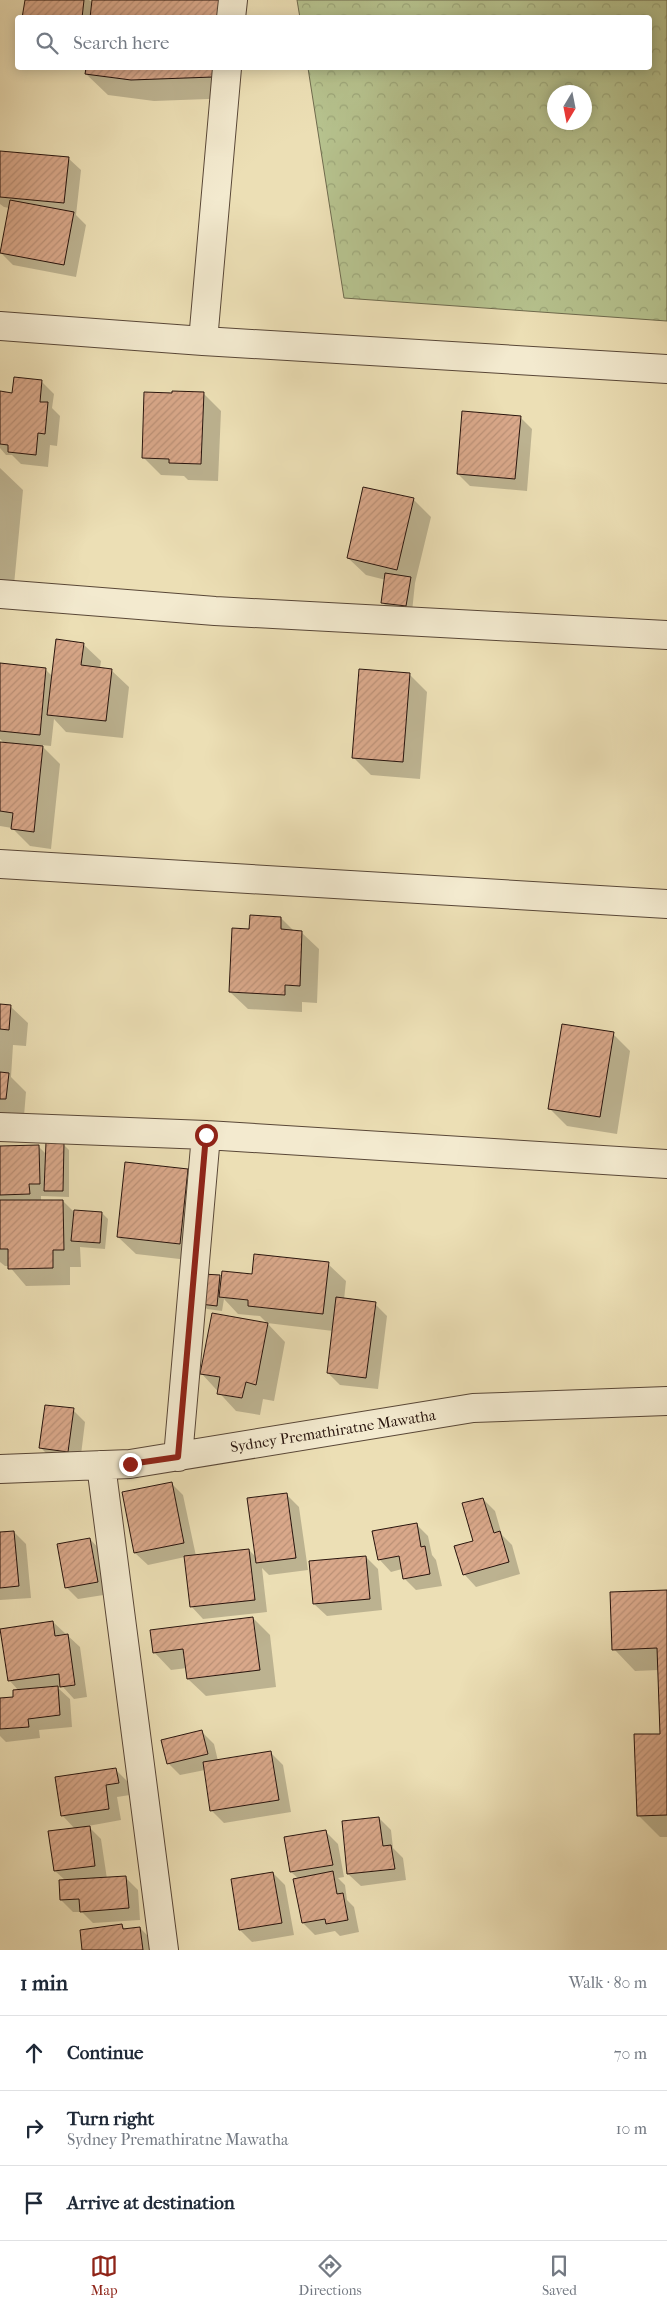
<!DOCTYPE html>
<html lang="en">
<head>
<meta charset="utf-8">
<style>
  :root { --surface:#fff; --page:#f6f6f7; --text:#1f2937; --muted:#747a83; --line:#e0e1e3; --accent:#8f2418 }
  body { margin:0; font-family:"IM FELL French Canon",serif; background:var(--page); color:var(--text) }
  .compass { position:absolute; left:547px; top:85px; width:45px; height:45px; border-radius:50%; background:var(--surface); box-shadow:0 2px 12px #0003; rotate:190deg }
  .stop { position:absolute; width:15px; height:15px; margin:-11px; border:4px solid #8f2418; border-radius:50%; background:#fff }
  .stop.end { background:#8f2418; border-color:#fff; box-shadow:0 1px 5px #0008 }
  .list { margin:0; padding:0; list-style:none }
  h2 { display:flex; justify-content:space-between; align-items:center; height:65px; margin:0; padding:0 20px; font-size:21px }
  h2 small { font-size:16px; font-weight:400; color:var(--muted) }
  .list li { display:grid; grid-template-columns:32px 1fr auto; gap:15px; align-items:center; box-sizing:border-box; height:75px; padding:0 20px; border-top:1px solid var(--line) }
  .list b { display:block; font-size:19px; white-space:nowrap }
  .list p { margin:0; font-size:16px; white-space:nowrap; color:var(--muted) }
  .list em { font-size:16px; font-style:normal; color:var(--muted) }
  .icon { flex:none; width:28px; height:28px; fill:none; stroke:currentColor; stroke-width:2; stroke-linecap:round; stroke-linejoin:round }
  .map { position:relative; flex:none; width:667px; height:1950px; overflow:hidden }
  .search { position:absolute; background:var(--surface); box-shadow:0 2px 12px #0003; left:15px; right:15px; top:15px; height:55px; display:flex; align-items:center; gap:12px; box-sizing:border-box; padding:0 18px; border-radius:5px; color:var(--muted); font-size:19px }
  .sheet { height:290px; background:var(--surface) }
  nav { display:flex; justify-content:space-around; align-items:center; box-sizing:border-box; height:70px; border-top:1px solid var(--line); background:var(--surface); font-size:14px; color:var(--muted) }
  nav a { display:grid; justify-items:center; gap:2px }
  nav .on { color:var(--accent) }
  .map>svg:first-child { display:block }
  .forest { fill:url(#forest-crowns); stroke:#6f6b4e; fill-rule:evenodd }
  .shadow { fill:#0003 }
  .building { fill:url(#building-hatch); stroke:#28140d }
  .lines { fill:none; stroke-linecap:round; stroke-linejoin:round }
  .minor-casing { stroke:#594737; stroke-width:30 }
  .minor { stroke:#f3eacf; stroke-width:28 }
  .route { stroke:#8f2418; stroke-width:6 }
  .labels { text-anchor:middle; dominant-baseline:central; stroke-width:4.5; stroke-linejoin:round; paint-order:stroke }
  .street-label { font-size:15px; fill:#28140d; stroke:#f3eacf }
</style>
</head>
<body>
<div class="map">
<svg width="667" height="1950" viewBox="0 0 667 1950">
  <defs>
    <pattern id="forest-crowns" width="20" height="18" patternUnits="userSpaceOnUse" patternTransform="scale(1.25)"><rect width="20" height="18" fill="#b6c28e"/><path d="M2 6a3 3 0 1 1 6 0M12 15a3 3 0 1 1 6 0" fill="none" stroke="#9ca679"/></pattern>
    <pattern id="building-hatch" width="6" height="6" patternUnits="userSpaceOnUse" patternTransform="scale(1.25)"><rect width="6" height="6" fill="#d9a88a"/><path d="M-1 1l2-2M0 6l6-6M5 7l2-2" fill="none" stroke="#ba9076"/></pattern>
  </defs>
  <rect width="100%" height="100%" fill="#ecdfb5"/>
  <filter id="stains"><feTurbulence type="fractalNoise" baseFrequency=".004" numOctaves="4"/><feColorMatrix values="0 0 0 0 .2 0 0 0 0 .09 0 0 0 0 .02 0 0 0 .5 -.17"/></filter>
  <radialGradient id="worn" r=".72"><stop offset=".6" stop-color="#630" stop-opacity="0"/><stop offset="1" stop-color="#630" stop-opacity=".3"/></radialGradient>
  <path class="forest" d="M297,0H667V321L344,298L308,68H650V18H300ZM554,92H584V122H554Z"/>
  <path class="shadow" d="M26,0H89L93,3V0L244,18H24Z
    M87,68H238L235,98L154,101L108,95L86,74Z
    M0,152L68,158L81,170L76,215L86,225L76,277L13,265L1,253L9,208L4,207L0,204Z
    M42,382L54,394L52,408L60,416L57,446L50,445L48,467L21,464L12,455H6L0,448V393L13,394Z
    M203,393L221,411L218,481L188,480L184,476L161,475L143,457L174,394Z
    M520,417L532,429L527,491L470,486L458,474Z
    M0,468L23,490L14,585L0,584Z
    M413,499L431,517L415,583L412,612L388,608L382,602L386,580L366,575L348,558Z
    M83,644L101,661L100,668L111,670L129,687L123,738L66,732L54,719L51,746L41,745L60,764L51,849L30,846L12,828L0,826V743H4L0,739V665L45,669L53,677Z
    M409,674L427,692L420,779L371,775L354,758Z
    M281,918L294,931L301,932L319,949L317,1003L302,1002V1012L248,1009L230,992L250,930Z
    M0,1005L10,1006L28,1023L26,1046L13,1045L11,1077L26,1092L24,1116L0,1115Z
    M613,1034L630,1051L617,1134L567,1126L549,1108Z
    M63,1144L69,1150V1197L41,1196V1201H63L75,1213H102L108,1219L105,1249L80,1247L81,1267H70V1285L26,1286L9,1266H5L0,1262V1147L38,1146L46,1154Z
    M188,1170L205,1188L197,1261L136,1254L118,1237Z
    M328,1264L346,1281L344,1300L375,1304L387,1316L378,1389L340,1385L328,1373L333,1331L267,1323L260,1316L238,1314L224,1299L222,1311L207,1309L201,1303L219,1276L223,1280Z
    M268,1324L285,1342L274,1401L263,1399L260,1415L236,1411L201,1373Z
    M73,1410L85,1422L80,1463L53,1460L41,1448Z
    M171,1483L183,1495L196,1556L249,1550L256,1557L287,1495L299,1507L308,1570L269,1575L262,1568L267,1612L203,1619L191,1606L185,1557L148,1565L135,1553Z
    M483,1499L495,1511L502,1535L512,1545L520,1574L476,1587L464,1574L474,1542Z
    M416,1524L428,1536L432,1555L436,1560L442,1586L416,1590L404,1578L402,1569L391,1572L379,1559Z
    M14,1532L26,1544L31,1598L0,1600V1533Z
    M90,1539L102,1552L110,1594L78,1599L66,1587Z
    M366,1557L378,1569L382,1610L327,1616L314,1604Z
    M667,1591V1837H660L638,1815L661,1735L659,1670L635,1671L614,1649Z
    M253,1618L270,1635L276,1687L206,1696L188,1679L187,1668L171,1670L154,1652Z
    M53,1622L80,1647L87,1697L74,1699L63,1687L58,1688L70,1699L72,1727L39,1730L40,1738L6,1742L0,1736V1700L15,1698L19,1691L9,1680Z
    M202,1732L214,1744L218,1761L271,1753L283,1765L291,1812L224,1823L212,1811L205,1770L180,1775L168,1763Z
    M116,1770L128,1782L130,1795L117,1797L121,1820L88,1826L101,1839L107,1879L126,1878L138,1890L140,1920L93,1923L82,1912H73L61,1900L65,1880L55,1871L75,1829L62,1815Z
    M379,1818L391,1830L393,1848L403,1858L406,1880L361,1886L348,1874Z
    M326,1832L338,1844L344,1877L338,1878L345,1885L347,1900L354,1907L359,1932L340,1936L335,1931L315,1935L303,1923L299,1879L291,1872Z
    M273,1873L285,1885L294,1935L252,1942L240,1930Z
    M122,1926L126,1930L140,1928L152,1940L153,1950H84Z"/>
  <path class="building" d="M25,0H84L82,18H22Z
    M92,0H222L220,18H90Z
    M86,68H214L213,77L131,80L85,74Z
    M0,151L69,157L64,203L0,197Z
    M10,200L74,212L64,265L0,253Z
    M14,377L42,380L40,402H48L45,434L38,433L36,455L8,452V445L0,444V391L12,393Z
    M172,391L204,392L201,464L169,463V459L142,458L144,392L172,393Z
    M462,411L521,416L515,479L457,474Z
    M363,487L414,498L397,570L347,558Z
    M385,573L411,577L406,606L381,603Z
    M56,639L84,643L81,665L112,669L106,721L47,715Z
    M0,663L46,668L40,735L0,731Z
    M359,669L410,673L403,762L352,758Z
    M0,742L43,746L34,832L11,829L13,813L0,811Z
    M250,915L281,917V929L302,931L300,986L285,985V995L229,992L232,928L249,929Z
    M0,1004L11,1005L9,1030L0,1029Z
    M562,1024L614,1032L600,1117L548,1109Z
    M0,1072L9,1073L6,1099H0Z
    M46,1142L64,1143L63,1191H44Z
    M39,1145L40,1184H29L30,1194L0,1195V1146Z
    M125,1162L188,1169L180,1244L117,1237Z
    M0,1200H63L64,1250H53V1268L8,1269V1249H0Z
    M74,1210L102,1212L100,1243L71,1241Z
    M254,1254L329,1262L323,1314L248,1306V1300L219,1297L222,1271L252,1274Z
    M202,1274L220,1275L217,1306L200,1304Z
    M336,1297L376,1302L366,1378L327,1373Z
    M212,1313L268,1323L256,1385L246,1382L242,1398L217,1394L220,1377L200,1374Z
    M45,1405L74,1408L68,1452L39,1448Z
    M172,1482L184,1543L134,1553L122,1492Z
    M287,1493L296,1558L256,1563L247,1498Z
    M483,1498L494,1533L500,1531L509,1562L463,1575L454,1546L473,1541L462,1503Z
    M417,1523L421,1547L425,1546L430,1574L403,1579L399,1556L378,1560L372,1531Z
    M14,1531L19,1586L0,1588V1532Z
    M90,1538L98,1582L65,1588L57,1544Z
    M249,1549L255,1600L190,1607L184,1556Z
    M366,1556L370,1599L313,1604L309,1561Z
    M667,1590V1815L637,1816L634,1734H660L657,1648L612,1650L610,1592Z
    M253,1617L260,1670L187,1679L183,1649L153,1653L150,1630Z
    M53,1621L55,1636L68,1634L75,1685L60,1687L59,1674L8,1681L0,1629Z
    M58,1686L60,1715L28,1719L29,1727L0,1729V1698L13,1697V1690Z
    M202,1730L208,1754L167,1764L161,1740Z
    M271,1751L279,1800L210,1811L203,1762Z
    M116,1768L119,1783L106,1785L109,1809L61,1816L55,1777Z
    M379,1817L383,1846L391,1845L395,1869L347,1874L342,1821Z
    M90,1826L95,1866L54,1871L48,1831Z
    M326,1830L333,1865L290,1872L284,1837Z
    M333,1871L337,1894L343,1893L348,1920L326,1924L325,1919L302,1923L293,1879Z
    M273,1872L282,1923L239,1930L231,1879Z
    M126,1876L129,1908L80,1912L79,1899L60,1900L59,1880Z
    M122,1924L123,1929L140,1927L143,1950H82L80,1930Z"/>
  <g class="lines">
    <defs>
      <path id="minor" d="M231,18L233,0
        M0,326L203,341L667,369
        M203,341L227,68
        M0,594L215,611L667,635
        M0,864L667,904
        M0,1127L206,1135L667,1164
        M178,1457L206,1135
        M101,1465L164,1950
        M0,1469L130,1464L473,1408L667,1401"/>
    </defs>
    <use href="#minor" class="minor-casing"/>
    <use href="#minor" class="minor"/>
  </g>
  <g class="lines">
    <path class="route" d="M130,1464L178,1457L206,1135"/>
  </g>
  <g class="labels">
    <g class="street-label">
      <text transform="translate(333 1431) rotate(-9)">Sydney Premathiratne Mawatha</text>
    </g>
  </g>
  <rect width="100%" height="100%" filter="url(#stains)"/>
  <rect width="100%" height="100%" fill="url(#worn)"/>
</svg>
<svg class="compass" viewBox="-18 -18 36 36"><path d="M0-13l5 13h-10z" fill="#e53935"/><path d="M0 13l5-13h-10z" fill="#747a83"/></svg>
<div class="stop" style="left:206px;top:1135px"></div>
<div class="stop end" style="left:130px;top:1464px"></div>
<div class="search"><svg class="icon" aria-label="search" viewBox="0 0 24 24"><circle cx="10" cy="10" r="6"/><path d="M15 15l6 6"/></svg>Search here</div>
</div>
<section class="sheet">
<h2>1 min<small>Walk · 80 m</small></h2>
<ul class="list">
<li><svg class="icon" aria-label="ahead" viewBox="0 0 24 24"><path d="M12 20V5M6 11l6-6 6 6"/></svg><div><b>Continue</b></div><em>70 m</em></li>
<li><svg class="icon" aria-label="right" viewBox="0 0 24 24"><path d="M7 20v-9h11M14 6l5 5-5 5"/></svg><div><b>Turn right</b><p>Sydney Premathiratne Mawatha</p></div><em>10 m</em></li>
<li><svg class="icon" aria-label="arrive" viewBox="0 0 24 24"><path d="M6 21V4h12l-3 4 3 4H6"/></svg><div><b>Arrive at destination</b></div></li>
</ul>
</section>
<nav>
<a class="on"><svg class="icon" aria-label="map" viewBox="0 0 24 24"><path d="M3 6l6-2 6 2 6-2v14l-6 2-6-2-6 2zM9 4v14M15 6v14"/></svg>Map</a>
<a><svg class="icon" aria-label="directions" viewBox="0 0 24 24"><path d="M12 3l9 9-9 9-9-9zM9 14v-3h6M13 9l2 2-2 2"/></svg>Directions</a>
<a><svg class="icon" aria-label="saved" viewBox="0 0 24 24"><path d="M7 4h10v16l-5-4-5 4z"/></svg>Saved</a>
</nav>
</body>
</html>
